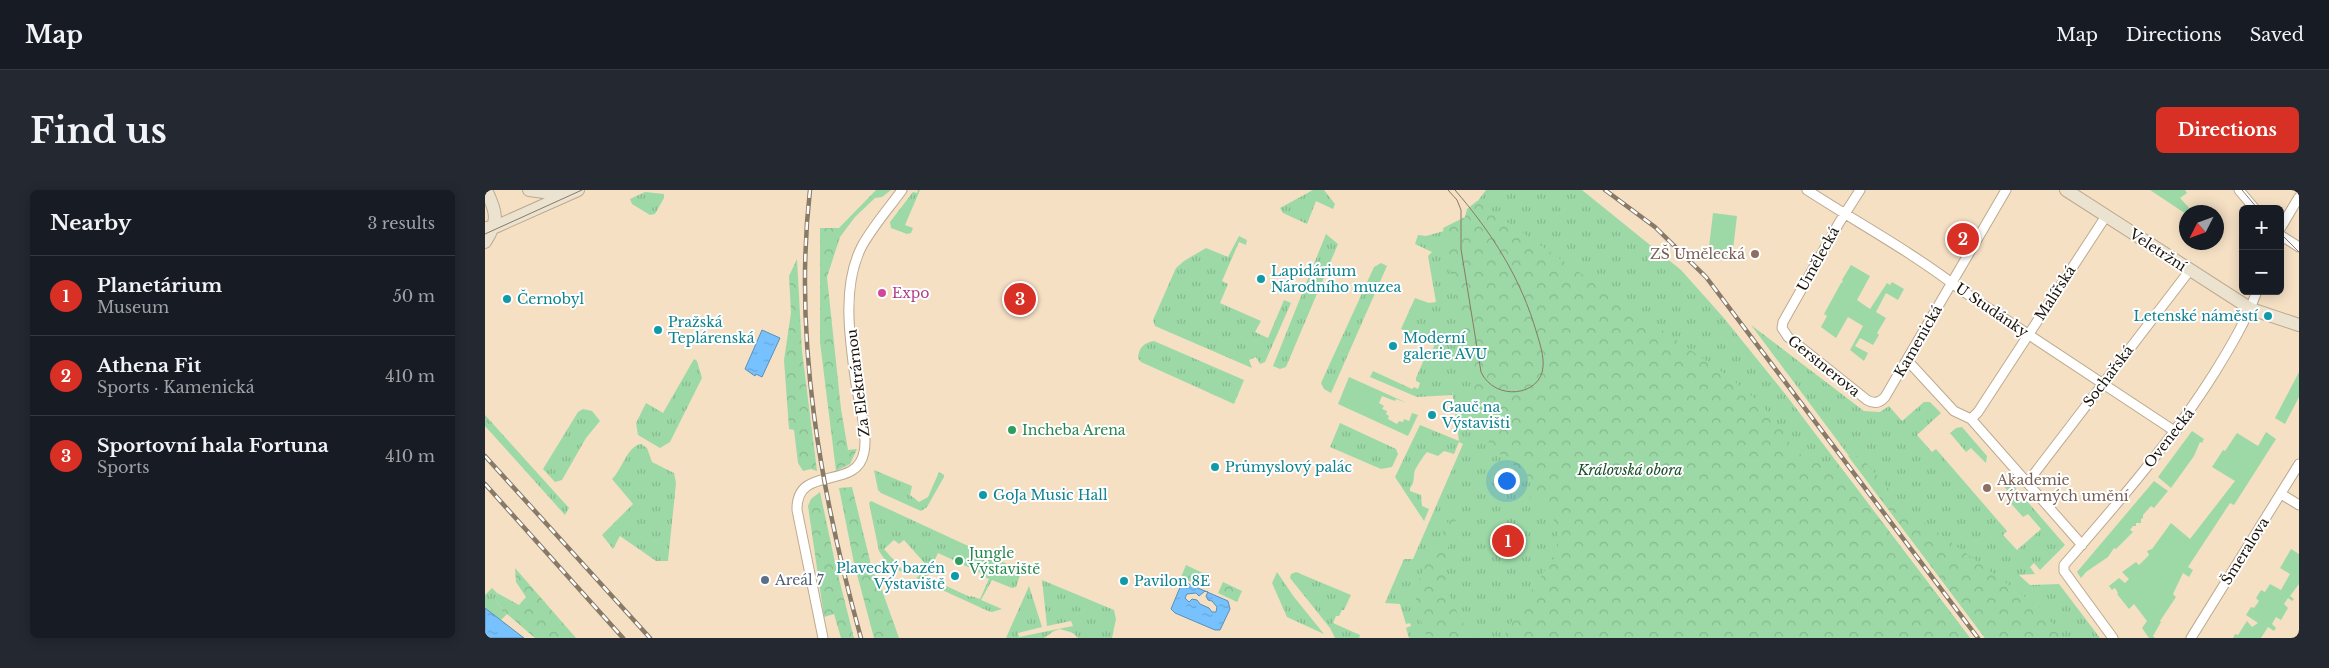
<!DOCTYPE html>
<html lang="en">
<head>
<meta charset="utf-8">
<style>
  :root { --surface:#171b24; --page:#242831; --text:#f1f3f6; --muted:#9ea1a6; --line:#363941; --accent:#d93025 }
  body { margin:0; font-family:"Libre Baskerville",serif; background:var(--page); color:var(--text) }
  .controls { position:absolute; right:15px; top:15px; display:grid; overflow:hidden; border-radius:8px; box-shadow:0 2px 12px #0003 }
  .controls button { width:45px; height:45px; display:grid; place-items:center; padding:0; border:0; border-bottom:1px solid var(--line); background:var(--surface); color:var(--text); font:25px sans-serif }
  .compass { position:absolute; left:1694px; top:15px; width:45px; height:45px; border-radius:50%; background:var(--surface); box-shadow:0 2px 12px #0003; rotate:228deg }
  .you { position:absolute; left:1021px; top:290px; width:18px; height:18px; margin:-12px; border:4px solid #fff; border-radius:50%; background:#1a73e8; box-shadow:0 0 0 8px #1a73e833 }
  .badge { display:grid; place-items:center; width:32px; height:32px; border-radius:50%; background:var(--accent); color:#fff; font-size:16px; font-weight:700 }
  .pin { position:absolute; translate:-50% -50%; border:2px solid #fff; box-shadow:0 1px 5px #0006 }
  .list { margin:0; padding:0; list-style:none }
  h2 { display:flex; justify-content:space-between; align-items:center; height:65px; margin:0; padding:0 20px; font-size:21px }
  h2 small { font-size:16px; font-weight:400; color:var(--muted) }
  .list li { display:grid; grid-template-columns:32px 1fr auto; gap:15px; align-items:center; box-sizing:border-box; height:80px; padding:0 20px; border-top:1px solid var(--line) }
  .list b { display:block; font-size:19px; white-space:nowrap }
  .list p { margin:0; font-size:16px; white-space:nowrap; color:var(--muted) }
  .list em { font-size:16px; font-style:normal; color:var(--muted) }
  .map { position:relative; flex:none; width:1814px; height:448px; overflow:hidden; border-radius:8px }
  header { display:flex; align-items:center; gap:30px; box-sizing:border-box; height:70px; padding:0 25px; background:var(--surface); border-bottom:1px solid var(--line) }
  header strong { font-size:24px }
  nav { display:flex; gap:28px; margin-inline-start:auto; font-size:18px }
  .intro { display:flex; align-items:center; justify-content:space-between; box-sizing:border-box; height:120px; padding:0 30px }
  h1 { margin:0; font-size:35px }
  .button { padding:12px 22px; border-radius:8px; background:var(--accent); color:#fff; font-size:18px; font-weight:700 }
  main { display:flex; gap:30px; padding:0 30px }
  aside { flex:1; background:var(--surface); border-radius:8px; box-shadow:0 2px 12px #0003 }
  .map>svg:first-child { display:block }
  .grass { fill:url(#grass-tufts); fill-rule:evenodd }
  .forest { fill:url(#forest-crowns) }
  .garden { fill:#9cd9a7 }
  .water { fill:url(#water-ripples); stroke:#5b8eb5; fill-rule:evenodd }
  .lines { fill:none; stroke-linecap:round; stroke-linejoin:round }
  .minor-casing { stroke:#bda98e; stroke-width:11 }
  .secondary-casing { stroke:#bda98e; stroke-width:14 }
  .minor { stroke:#fff; stroke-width:9 }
  .secondary { stroke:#ebe2cf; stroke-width:12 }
  .tram { stroke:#887a67; stroke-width:1 }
  .rail-casing { stroke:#887a67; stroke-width:4.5 }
  .rail { stroke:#fff; stroke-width:2.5; stroke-dasharray:8; stroke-linecap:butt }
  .education-dot { fill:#8d6e63; stroke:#fff; stroke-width:2 }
  .culture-dot { fill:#0f9aa8; stroke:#fff; stroke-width:2 }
  .hotel-dot { fill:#d1479c; stroke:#fff; stroke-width:2 }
  .leisure-dot { fill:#2e9e5b; stroke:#fff; stroke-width:2 }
  .service-dot { fill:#5c6f8a; stroke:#fff; stroke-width:2 }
  .labels { text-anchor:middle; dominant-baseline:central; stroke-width:4; stroke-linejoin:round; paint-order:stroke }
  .street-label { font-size:14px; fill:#1b140a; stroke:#fff }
  .education-label { font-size:14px; fill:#785e54; stroke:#fff; text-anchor:end }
  .culture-label { font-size:14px; fill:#0d838f; stroke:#fff; text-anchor:start }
  .hotel-label { font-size:14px; fill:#b23c85; stroke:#fff; text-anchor:start }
  .leisure-label { font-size:14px; fill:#27864d; stroke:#fff; text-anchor:start }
  .park-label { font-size:14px; font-style:italic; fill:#1a5029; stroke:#fff }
  .service-label { font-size:14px; fill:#4e5e75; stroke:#fff; text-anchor:start }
</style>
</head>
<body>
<header>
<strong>Map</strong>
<nav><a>Map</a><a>Directions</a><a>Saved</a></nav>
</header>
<div class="intro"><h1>Find us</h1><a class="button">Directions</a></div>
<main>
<aside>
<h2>Nearby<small>3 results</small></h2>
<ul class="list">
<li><span class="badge">1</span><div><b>Planetárium</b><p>Museum</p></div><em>50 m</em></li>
<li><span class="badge">2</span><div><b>Athena Fit</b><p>Sports · Kamenická</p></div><em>410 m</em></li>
<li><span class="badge">3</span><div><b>Sportovní hala Fortuna</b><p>Sports</p></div><em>410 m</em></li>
</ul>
</aside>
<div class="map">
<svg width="1814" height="448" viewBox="0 0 1814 448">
  <defs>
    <pattern id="grass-tufts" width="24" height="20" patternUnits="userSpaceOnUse" patternTransform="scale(1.25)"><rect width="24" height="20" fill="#9cd9a7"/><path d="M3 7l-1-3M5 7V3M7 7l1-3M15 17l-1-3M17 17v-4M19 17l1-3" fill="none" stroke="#86b98e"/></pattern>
    <pattern id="forest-crowns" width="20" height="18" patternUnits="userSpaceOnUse" patternTransform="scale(1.25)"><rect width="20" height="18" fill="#9cd9a7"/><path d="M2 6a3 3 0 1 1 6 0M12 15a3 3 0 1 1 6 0" fill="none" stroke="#86b98e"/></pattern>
    <pattern id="water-ripples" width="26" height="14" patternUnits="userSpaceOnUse" patternTransform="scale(1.25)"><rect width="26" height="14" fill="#77c2fe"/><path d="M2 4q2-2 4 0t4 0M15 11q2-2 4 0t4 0" fill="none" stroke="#66a6d8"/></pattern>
  </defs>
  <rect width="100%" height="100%" fill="#f5e0c4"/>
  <path class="grass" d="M433,0H435L420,35L428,38L426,43L422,44L406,38L405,32L428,2L432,3Z
    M828,0H839L850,14L848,19L831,11L822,34L798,23L795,18Z
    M1001,0H1097L1196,80L1238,127L1301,205L1485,448H924L921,438L926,436L925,433L921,434L915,414L900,413L919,369H928L978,254L974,252L969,264L959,261L953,266L942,262C939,265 932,276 930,280C928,286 930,293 925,298V301L936,305L937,316L944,319L939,331L910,287L935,235L974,251L967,201V205L932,207L885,187L888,181L927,199L929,197L933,199L935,193L931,191V188L940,167L944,169L950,154L916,139L930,108L944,113L951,112L943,66L947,62L930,54L933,45L941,46L973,37Z
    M160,2L179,4V8L170,24L165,25L147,14L145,9Z
    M841,44L853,54L801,177L795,179L788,176Z
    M754,46L762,50L761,55L754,52L737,91L743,94L735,113L776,131L770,142L783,148L799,110L806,113L780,172L775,174L771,167L764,170L767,178L670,136L668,130L691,78L699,71L721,58L743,67Z
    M896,73L902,76L846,203L839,199L836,193L889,77Z
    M1266,135L1379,221L1395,222L1404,216L1417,231L1439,212H1445L1456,223L1432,245L1447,262L1451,259L1522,341L1518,345L1532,360L1556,339L1543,324L1538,327L1522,309L1526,305L1513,289L1516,286L1522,288L1580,355L1555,380L1549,373L1545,377L1550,384L1534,385L1545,395L1574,394L1615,448H1500Z
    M669,151L759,190L749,214L656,172L653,168C654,157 659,153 669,151Z
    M209,169L212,171L217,188L185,252L175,258L153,245L151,233L161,213L178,223Z
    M98,219L107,221L115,231L101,248L77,290L70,292L58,279L93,222Z
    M0,225L84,318L80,325L0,236Z
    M855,233L911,259L913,264L907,277L896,279L845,257Z
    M1477,237L1502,266L1501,273L1486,258L1481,262L1465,243L1471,238Z
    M156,254L162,258L167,272L189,283L191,293L183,371H171L135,346L128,359L117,345L148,314L127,289C137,280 142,256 156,254Z
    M389,280L427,296L425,305L434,312L443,307L454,282L459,285V287L442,317L436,321L396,303L393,300Z
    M386,311L533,379L535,385L531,397L527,398L507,390L496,410L517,419L507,422L503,421L431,388L444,378L419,350L414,354L409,350L399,359L420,383L404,376L394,361L384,313ZM453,363L496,383V385L504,389L495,409L486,406L485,407L442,387Z
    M792,382L809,407L839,444L802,427L787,393Z
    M811,382L866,405L859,420H857L854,426H851L848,433L875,445L874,448H850L845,438L805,388L806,384Z
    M557,390L629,420L631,429L627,448H593L588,443L575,439L569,441L559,448H521L544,396L557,437L533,443L534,447L588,436L586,431L562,436Z
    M7,398L12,403L10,410L22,424L16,430L0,418V405Z"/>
  <path class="forest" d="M391,0H406L397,7L390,8L370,27L355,47L342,87L356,219L363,260L372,259L365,274L351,281L335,152V38H354Z
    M992,11L1243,186L1273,211L1300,243L1307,259L1326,271L1336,273L1350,270L1485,448H1011L1020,444L1023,438L1025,439L1027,435L1025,434L1066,371L1070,368L1073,347L1068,327H1066C1062,318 1052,309 1044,307L1049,300L1044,287L1005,256L992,218L958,38L980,27L982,19Z
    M312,69L317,161L332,281L326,279L318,281L313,273L309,240L304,239L299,170L306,123L304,86Z
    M1363,266L1376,267L1421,319L1555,418L1579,448H1500Z
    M367,297L388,383L393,389L414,448H389L369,373L354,298Z
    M335,302L351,377L369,448H356L349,424L339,427L323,316L326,309Z
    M967,325L973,336L961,362V389L959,392C968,410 974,437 993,448H942C938,436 932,423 931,410C929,388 957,345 967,325Z
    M701,375L720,384L715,396L696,387Z
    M30,378L91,448H50L22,424L10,410L12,403L34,415L41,407L31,392Z
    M738,392L757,401L752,412L733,403Z"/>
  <path class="garden" d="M1665,0H1700L1702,3L1695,8L1707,21L1701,24Z
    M1228,23L1252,26L1247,68L1223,66Z
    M1366,75L1385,86L1372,110L1385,119L1402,93L1405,95L1407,92L1419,99L1413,110L1401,103L1391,122L1401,128L1392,143L1394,145L1388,155L1375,148L1370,156L1383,163L1379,171L1365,160L1378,136L1363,127L1351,148L1336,137L1342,126L1339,124L1356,93L1358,92L1357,90Z
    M1814,182V207L1800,234L1790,228Z
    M864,187L922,213L911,209L910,211L897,206L894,213L899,216L897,219L902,221L901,224L904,226L903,229L912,234L914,231L918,232L919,229L924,231L927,223L933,225L923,246L853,214Z
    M1707,241L1719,249L1717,253L1715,252L1709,266L1686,298L1673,287Z
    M1781,242L1791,249L1749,315L1745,313L1703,377L1708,380L1704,387L1698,383L1688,404L1691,407L1675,431L1676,432L1668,446L1670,448H1664L1657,438L1662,431L1649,414L1644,419L1632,404L1633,403L1630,398L1627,400L1624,396L1634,388L1640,393L1644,389L1637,382L1651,372L1654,375L1664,365L1662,361L1667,359L1686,333L1705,349L1750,291L1727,277L1738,260L1740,261L1752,243L1773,256Z
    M1669,291L1683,301L1669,318L1666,316L1658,325V328L1656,329V333H1651V336H1648L1645,340L1648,342L1631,359L1629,358L1623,367L1601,382L1596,388L1592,382Z
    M1806,359L1814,364V394L1805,406L1809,409L1807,411L1803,408L1799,414L1803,418L1796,430L1791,427L1787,434L1791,438L1789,441L1783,437L1776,448H1748L1750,444L1753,445L1762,431L1767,437L1773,433L1761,425L1766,417L1769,418L1774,411L1771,408L1776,400L1780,402L1785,394L1796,400L1805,384L1795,378Z"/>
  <path class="water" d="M277,140L295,148L277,187L271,184L270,186L260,179Z
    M699,392L743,411L745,419L735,440H730L690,423L686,419L696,395ZM720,401L723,402L721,406L723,410L727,411L732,417L731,422H727L724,418L715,414L712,410L707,409L704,412L700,408L702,404L711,403L714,406Z
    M0,418L39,448H0Z"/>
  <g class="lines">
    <defs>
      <path id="minor" d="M1322,0C1373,33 1427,62 1476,100L1691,242
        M1375,0L1354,33L1298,132L1297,138L1303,147L1382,210C1389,214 1395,213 1400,207L1521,0
        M1754,0L1770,19
        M1795,39L1814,7
        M1795,45L1814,57
        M1422,170L1469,221L1486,229L1597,355
        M1486,229L1493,222L1621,26
        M1542,293L1705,80
        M1796,304L1814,315
        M338,448L312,320C311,273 372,302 379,262C383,244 374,213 371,194C365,151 356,96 377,56C388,36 404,18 417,0
        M1628,448L1579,381V375C1633,313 1686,252 1730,182C1746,156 1761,131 1772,101
        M1706,448L1814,274"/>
      <path id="secondary" d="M44,0L82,5
        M1581,0L1766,119L1814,135
        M0,38L10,37L93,0
        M0,52C14,30 12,23 1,0"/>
    </defs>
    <use href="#minor" class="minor-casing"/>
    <use href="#secondary" class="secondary-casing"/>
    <use href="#minor" class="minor"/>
    <use href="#secondary" class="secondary"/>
    <path class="tram" d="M963,0L972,10L976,20V59L996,182C1010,212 1056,206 1058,177C1059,166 1055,154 1052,144C1036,88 1007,43 970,0
      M1757,0L1773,19
      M1795,43L1814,62
      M0,44L97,0"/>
    <defs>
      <path id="rail" d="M325,0C308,149 336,304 376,448
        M1120,0L1170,37L1221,87L1493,448
        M0,266L165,448
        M0,294L138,448"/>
    </defs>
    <use href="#rail" class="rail-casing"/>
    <use href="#rail" class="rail"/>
  </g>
  <g class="education-dot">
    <circle cx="1270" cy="64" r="5"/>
    <circle cx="1502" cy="298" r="5"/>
  </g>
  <g class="culture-dot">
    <circle cx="776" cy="89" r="5"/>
    <circle cx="22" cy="109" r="5"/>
    <circle cx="1783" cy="126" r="5"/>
    <circle cx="173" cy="140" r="5"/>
    <circle cx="908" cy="156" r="5"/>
    <circle cx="947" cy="225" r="5"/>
    <circle cx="730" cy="277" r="5"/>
    <circle cx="498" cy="305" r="5"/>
    <circle cx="470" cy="386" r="5"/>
    <circle cx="639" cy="391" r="5"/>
  </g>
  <circle class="hotel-dot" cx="397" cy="103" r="5"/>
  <g class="leisure-dot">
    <circle cx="527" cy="240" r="5"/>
    <circle cx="474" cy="371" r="5"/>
  </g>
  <circle class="service-dot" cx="280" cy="390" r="5"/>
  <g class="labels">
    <g class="street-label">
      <text transform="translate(1673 60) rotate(33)">Veletržní</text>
      <text transform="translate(1333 69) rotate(-61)">Umělecká</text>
      <text transform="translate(1570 103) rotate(-57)">Malířská</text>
      <text transform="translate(1507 120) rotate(34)">U Studánky</text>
      <text transform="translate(1433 151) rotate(-60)">Kamenická</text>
      <text transform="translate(1339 176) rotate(39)">Gerstnerova</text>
      <text transform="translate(1623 186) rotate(-53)">Sochařská</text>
      <text transform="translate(373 193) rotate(-97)">Za Elektrárnou</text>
      <text transform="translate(1684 248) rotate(-52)">Ovenecká</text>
      <text transform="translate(1760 361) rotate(-58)">Šmeralova</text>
    </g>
    <g class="education-label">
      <text x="1260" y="64">ZŠ Umělecká</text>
      <text x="1512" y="290" text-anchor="start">Akademie<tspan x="1512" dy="16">výtvarných umění</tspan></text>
    </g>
    <g class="culture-label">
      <text x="786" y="81">Lapidárium<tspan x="786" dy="16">Národního muzea</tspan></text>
      <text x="32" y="109">Černobyl</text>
      <text x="1773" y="126" text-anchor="end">Letenské náměstí</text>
      <text x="183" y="132">Pražská<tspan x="183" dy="16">Teplárenská</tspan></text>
      <text x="918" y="148">Moderní<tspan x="918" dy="16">galerie AVU</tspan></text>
      <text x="957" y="217">Gauč na<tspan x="957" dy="16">Výstavišti</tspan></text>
      <text x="740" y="277">Průmyslový palác</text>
      <text x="508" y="305">GoJa Music Hall</text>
      <text x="460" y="378" text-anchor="end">Plavecký bazén<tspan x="460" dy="16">Výstaviště</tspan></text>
      <text x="649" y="391">Pavilon 8E</text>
    </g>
    <g class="hotel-label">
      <text x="407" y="103">Expo</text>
    </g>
    <g class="leisure-label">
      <text x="537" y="240">Incheba Arena</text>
      <text x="484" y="363">Jungle<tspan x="484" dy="16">Výstaviště</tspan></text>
    </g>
    <g class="park-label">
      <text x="1145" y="280">Královská obora</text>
    </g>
    <g class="service-label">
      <text x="290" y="390">Areál 7</text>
    </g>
  </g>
</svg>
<div class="controls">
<button>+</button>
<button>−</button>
</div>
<svg class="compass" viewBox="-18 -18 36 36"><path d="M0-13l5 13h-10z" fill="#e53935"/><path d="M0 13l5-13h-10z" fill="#9ea1a6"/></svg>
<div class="you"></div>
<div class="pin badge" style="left:1023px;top:351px">1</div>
<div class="pin badge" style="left:1478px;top:49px">2</div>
<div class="pin badge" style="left:535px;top:109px">3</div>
</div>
</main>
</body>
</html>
